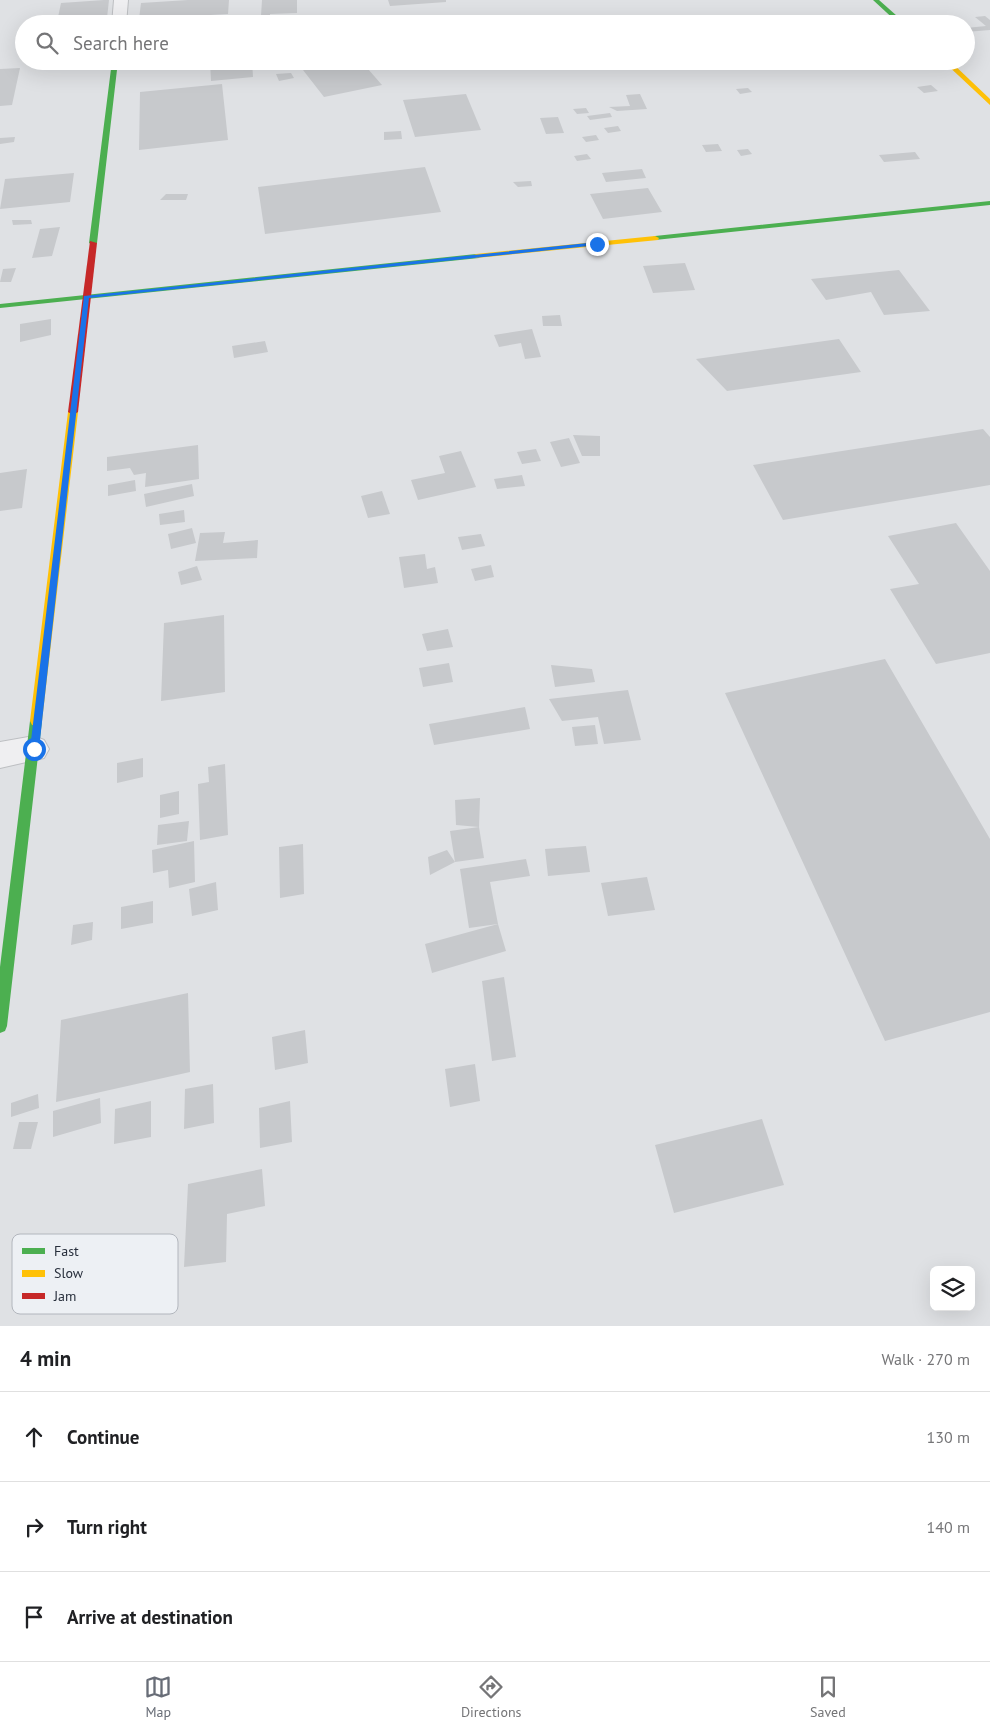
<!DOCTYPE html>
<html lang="en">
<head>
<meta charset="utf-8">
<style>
  :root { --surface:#fff; --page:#f6f6f6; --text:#202124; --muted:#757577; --line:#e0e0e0; --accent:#686d77 }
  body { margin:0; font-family:"PT Sans",sans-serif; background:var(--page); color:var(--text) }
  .controls { position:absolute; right:15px; bottom:15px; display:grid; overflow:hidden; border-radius:8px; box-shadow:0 5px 20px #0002 }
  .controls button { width:45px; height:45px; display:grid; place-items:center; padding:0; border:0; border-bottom:1px solid var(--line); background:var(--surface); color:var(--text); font:25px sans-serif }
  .stop { position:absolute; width:15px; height:15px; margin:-11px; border:4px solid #1a73e8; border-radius:50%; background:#fff }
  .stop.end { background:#1a73e8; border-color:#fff; box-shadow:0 1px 5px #0008 }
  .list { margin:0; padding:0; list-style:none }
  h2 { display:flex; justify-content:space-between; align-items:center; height:65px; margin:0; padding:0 20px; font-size:21px }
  h2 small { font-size:16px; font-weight:400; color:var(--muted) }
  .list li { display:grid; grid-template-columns:32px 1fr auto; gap:15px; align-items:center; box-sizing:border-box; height:90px; padding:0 20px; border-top:1px solid var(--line) }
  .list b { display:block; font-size:19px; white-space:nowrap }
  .list em { font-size:16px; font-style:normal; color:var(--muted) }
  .icon { flex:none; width:28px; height:28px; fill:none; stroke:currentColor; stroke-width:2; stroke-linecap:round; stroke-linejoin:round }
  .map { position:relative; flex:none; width:990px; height:1326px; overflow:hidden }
  .search { position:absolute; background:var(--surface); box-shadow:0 5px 20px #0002; left:15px; right:15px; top:15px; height:55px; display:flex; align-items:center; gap:12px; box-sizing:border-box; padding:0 18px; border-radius:28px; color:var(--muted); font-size:19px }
  .sheet { height:335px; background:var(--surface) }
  nav { display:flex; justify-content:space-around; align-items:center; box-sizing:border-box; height:70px; border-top:1px solid var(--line); background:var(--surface); font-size:14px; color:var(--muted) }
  nav a { display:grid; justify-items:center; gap:2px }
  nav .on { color:var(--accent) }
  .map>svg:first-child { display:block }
  .building { fill:#c7c9cc }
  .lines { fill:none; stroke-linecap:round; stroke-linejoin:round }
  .street-casing { stroke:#bdbfc2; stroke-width:2 }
  .street { fill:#efeff1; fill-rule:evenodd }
  .fast { fill:#4caf50; fill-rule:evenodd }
  .slow { fill:#ffc107; fill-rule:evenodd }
  .jam { fill:#c62828; fill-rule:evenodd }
  .route { fill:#1a73e8 }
  .key { fill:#edf0f4; stroke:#b2b6bd; stroke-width:1 }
  .key-label { font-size:14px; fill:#282f3c }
</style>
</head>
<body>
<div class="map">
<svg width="990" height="1326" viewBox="0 0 990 1326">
  <rect width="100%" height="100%" fill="#dfe1e4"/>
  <path class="building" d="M104,0H109L107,18L57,22L61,3Z
    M188,0H229L228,14L139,19L141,3Z
    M262,0H297V13L270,14V21L243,22V16H261Z
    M388,0H446V2L390,6Z
    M985,16L990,20V30L966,32V28L986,26L975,17Z
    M210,61H252L253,77L211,81Z
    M346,61H361L382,85L324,97L303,70Z
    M890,61H906L911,65L898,67Z
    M20,68L12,105L0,106V69Z
    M291,73L294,78L279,81L276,74Z
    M222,84L228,140L139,150L140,92Z
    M931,85L938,91L924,93L917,87Z
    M748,88L752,92L740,94L736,89Z
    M466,94L481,130L415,137L403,100Z
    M640,94L647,109L617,111L609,107L630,106L626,95Z
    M586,108L589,113L577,114L573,109Z
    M610,113L612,117L590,120L587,116Z
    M558,117L564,133L546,134L540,118Z
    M618,126L621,131L608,133L604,128Z
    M401,131L402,139L384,140V132Z
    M596,135L599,140L586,142L582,137Z
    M15,137L14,142L0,144V138Z
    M718,144L722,151L706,152L702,145Z
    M748,149L752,154L741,156L737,150Z
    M915,152L920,159L884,162L879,155Z
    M587,154L591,159L577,161L574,156Z
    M425,167L441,212L265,234L258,187Z
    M642,169L646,178L606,182L602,173Z
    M74,173L70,202L0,209L5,179Z
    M531,181L532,186L518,187L513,182Z
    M648,188L662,212L603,219L590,194Z
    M166,194H188L186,200H160Z
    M12,220H31L32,224L13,225Z
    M60,227L52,256L32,258L40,229Z
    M685,263L695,290L653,293L643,266Z
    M16,268L11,282H0L3,269Z
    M899,270L930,311L884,315L871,292L826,300L811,279Z
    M560,315L562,326H543L542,316Z
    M51,319V335L20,342V324Z
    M532,329L541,357L525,359L521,343L499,347L494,335Z
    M839,339L861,372L727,391L696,359Z
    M265,341L268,352L234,358L232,346Z
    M983,429L990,437V485L783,520L753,465Z
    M573,435L600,436V456H582Z
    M569,438L580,463L561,467L550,442Z
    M198,445L199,479L145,487L146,473L134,475L130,468L107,471V457Z
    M536,449L541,461L522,464L517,452Z
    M461,451L476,487L418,500L411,480L445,473L439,456Z
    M27,469L22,508L0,511V473Z
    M522,475L525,486L497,489L494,479Z
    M135,480L136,491L108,496V485Z
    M192,484L194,496L146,507L144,494Z
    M382,491L390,514L368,518L361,496Z
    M184,510L185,522L160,525L159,514Z
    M956,523L990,571V653L936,664L890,589L919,584L888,536Z
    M192,528L196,543L171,549L168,534Z
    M225,532L223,543L258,540L257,558L195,561L200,533Z
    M481,534L485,546L462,550L458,537Z
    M425,554L427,569L435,567L438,583L404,588L399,557Z
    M491,565L494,577L475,581L471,569Z
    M197,566L202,580L181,585L178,572Z
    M224,615L225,692L161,701L164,623Z
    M448,629L453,647L427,651L422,634Z
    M885,659L990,839V1012L885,1041L725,693Z
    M449,663L453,682L423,687L419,668Z
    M551,665L592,669L595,682L555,687Z
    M628,690L641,740L604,744L598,717L562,721L549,699Z
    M525,707L530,729L434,745L429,724Z
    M595,725L598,744L575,746L572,727Z
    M143,758V777L117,783V763Z
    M225,764L228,835L200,840L198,784L209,782L208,767Z
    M179,791V814L160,818V795Z
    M480,798L479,827L456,825L455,800Z
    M189,821L187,841L157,845L158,825Z
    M479,827L484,858L455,862L430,875L428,857L447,850L455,862L450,831Z
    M194,841L195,882L169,888L168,870L153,873L152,850Z
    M303,844L304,894L280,898L279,847Z
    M586,846L590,872L548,876L545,849Z
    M526,859L530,876L490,882L498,924L506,951L432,973L425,944L498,924L469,928L460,869Z
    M647,877L655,910L608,916L601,883Z
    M216,882L218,910L192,916L189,889Z
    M153,901V923L121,929V907Z
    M93,922L92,940L71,945L73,925Z
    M504,977L516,1057L492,1061L482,981Z
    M188,993L190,1072L56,1102L61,1020Z
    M305,1030L308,1063L275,1070L272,1037Z
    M475,1064L480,1101L450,1107L445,1069Z
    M213,1084L214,1123L184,1129L185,1089Z
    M38,1094L39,1108L11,1117V1103Z
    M100,1098L101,1123L53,1137V1111Z
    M151,1101V1137L114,1144L115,1109Z
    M290,1101L292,1142L260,1148L259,1108Z
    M762,1119L784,1185L674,1213L655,1145Z
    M19,1122H38L31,1149H13Z
    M262,1169L265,1206L227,1214L226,1262L184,1267L188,1184Z"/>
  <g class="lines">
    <defs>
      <path id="street" d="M114,0H128L126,24H112Z
        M34,736L44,740L49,749L44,758L0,768V742Z"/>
    </defs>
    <use href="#street" class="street-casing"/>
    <use href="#street" class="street"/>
    <path class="fast" d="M873,0H879L906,24H899Z
      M112,61H118L97,243L93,245L89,243Z
      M990,201V205L655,240L651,238L655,236Z
      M476,254L480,256L479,258L0,308V304Z
      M36,716L40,717L42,721L7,1026L5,1031L0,1033V967L30,721L32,717Z"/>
    <path class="slow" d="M943,61H950L990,99V105Z
      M655,236L659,238L658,240L476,258L472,256L476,254Z
      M73,409L78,412L42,721L40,725L36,726L32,725L30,721L68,412Z"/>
    <path class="jam" d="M90,241L97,243L78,412L73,415L68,412Z"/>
  </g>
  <path class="route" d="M597,242L599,245L89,298L39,749L38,751H31L30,749L84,296Z"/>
  <rect x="12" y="1234" width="166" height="80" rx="8" class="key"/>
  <rect x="22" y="1248" width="23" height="6" fill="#4caf50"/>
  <rect x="22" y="1270" width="23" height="7" fill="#ffc107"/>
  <rect x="22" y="1293" width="23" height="6" fill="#c62828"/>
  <g class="key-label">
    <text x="54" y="1256">Fast</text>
    <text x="54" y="1278">Slow</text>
    <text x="54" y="1301">Jam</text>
  </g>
</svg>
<div class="controls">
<button><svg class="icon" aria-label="layers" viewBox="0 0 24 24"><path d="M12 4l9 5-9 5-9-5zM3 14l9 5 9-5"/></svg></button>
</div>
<div class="stop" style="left:34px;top:749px"></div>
<div class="stop end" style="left:597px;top:244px"></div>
<div class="search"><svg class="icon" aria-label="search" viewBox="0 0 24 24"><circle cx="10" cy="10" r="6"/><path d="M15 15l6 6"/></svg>Search here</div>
</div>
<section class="sheet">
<h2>4 min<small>Walk · 270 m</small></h2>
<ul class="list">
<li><svg class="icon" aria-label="ahead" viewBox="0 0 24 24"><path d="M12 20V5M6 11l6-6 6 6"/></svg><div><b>Continue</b></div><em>130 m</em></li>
<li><svg class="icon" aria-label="right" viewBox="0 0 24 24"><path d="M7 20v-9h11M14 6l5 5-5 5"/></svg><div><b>Turn right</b></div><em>140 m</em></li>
<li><svg class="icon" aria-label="arrive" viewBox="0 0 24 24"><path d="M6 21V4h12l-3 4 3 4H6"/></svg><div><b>Arrive at destination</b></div></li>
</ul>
</section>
<nav>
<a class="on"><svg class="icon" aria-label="map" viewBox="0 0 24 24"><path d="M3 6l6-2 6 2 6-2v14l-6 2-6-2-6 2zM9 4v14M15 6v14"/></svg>Map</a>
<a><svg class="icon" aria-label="directions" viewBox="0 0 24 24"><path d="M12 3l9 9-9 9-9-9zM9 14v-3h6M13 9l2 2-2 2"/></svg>Directions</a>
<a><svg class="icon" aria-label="saved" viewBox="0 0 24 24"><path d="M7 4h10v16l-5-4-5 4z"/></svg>Saved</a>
</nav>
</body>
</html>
